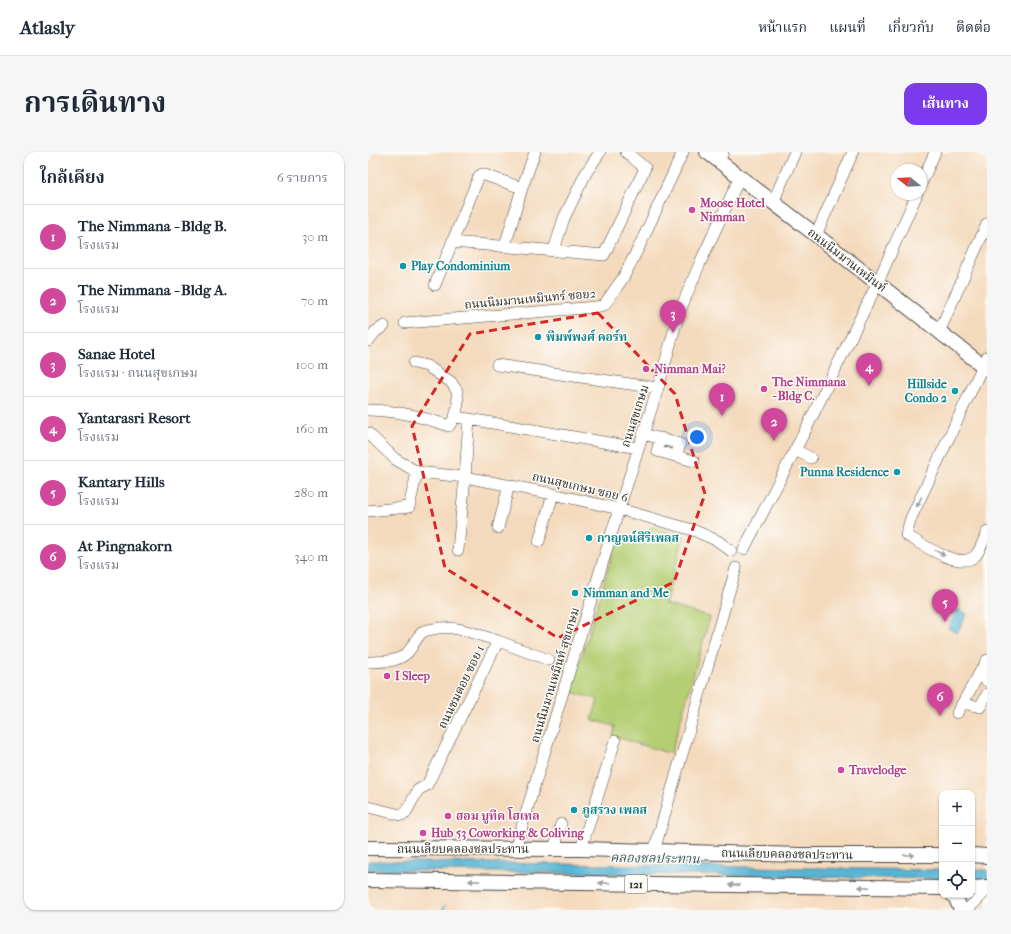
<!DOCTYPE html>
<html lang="th">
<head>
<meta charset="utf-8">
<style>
  :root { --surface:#fff; --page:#f6f6f7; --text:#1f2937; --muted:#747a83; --line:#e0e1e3; --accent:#7c3aed }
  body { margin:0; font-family:"IM FELL French Canon","Noto Serif Thai",serif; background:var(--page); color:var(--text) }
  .controls { position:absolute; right:12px; bottom:12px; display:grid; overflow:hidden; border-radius:8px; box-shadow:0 1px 3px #0004 }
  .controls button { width:36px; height:36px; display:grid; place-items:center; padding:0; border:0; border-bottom:1px solid var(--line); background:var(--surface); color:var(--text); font:20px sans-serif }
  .compass { position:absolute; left:523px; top:12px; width:36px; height:36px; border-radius:50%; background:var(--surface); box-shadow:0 1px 3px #0004; rotate:288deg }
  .you { position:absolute; left:329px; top:285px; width:14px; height:14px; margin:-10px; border:3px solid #fff; border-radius:50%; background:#1a73e8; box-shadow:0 0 0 6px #1a73e833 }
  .badge { display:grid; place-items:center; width:26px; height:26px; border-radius:50%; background:var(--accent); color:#fff; font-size:13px; font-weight:700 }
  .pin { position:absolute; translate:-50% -33px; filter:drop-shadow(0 1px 2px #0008) }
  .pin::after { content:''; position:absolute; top:21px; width:14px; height:12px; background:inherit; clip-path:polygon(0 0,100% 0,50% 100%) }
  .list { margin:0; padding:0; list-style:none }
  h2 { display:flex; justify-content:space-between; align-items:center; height:52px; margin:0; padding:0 16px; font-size:17px }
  h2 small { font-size:13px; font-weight:400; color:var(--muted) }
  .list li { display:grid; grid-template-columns:26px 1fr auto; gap:12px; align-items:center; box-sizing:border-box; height:64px; padding:0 16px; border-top:1px solid var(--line) }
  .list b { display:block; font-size:15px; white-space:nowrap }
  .list p { margin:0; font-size:13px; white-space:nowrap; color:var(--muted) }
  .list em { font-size:13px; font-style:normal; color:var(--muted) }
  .icon { flex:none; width:22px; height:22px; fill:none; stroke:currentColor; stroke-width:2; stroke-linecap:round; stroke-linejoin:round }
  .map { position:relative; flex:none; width:619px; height:758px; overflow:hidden; border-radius:12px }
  header { display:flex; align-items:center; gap:24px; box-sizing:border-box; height:56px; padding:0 20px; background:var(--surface); border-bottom:1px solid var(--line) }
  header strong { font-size:19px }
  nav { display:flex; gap:22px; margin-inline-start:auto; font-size:14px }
  .intro { display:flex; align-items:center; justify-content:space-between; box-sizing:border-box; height:96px; padding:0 24px }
  h1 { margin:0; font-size:28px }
  .button { padding:10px 18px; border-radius:12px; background:var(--accent); color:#fff; font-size:14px; font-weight:700 }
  main { display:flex; gap:24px; padding:0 24px }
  aside { flex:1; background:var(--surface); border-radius:12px; box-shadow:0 1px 3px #0004 }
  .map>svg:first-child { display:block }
  .green { fill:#b5ce73; stroke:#707c4f }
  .water { fill:#56b4d4; stroke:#407080 }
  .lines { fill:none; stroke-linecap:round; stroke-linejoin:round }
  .stream { stroke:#56b4d4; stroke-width:2 }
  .minor-casing { stroke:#494541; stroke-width:12 }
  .major-casing { stroke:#494541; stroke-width:16 }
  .minor { stroke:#fff; stroke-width:11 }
  .major { stroke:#fff; stroke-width:14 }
  .oneway { fill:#a0a0a0 }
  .marked { fill:none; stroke:#d62828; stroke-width:3; stroke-dasharray:8 5; stroke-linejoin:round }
  .hotel-dot { fill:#d1479c; stroke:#fdfcf7; stroke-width:1.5 }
  .culture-dot { fill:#0f9aa8; stroke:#fdfcf7; stroke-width:1.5 }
  .labels { text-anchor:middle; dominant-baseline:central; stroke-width:3; stroke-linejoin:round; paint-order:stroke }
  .shield { fill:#fdfcf7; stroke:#6a6a68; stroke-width:1 }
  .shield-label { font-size:11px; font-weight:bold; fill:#2b2b2b }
  .hotel-label { font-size:12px; font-weight:bold; fill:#b23c85; stroke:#fdfcf7; text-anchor:start }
  .street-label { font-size:12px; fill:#2b2b2b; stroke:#fdfcf7 }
  .culture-label { font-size:12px; font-weight:bold; fill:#0d838f; stroke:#fdfcf7; text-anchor:start }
  .water-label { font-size:13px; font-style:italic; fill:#3a5b66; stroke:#fdfcf7 }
</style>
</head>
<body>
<header>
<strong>Atlasly</strong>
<nav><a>หน้าแรก</a><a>แผนที่</a><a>เกี่ยวกับ</a><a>ติดต่อ</a></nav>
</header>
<div class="intro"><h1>การเดินทาง</h1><a class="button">เส้นทาง</a></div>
<main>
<aside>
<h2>ใกล้เคียง<small>6 รายการ</small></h2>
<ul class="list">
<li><span class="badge" style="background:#d1479c">1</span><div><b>The Nimmana - Bldg B.</b><p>โรงแรม</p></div><em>30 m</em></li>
<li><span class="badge" style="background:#d1479c">2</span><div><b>The Nimmana - Bldg A.</b><p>โรงแรม</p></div><em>70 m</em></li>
<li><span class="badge" style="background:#d1479c">3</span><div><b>Sanae Hotel</b><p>โรงแรม · ถนนสุขเกษม</p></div><em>100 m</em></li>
<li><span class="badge" style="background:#d1479c">4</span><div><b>Yantarasri Resort</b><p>โรงแรม</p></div><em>160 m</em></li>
<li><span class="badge" style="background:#d1479c">5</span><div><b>Kantary Hills</b><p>โรงแรม</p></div><em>280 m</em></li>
<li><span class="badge" style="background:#d1479c">6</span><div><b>At Pingnakorn</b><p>โรงแรม</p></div><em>340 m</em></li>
</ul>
</aside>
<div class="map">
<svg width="619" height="758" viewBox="0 0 619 758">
  <rect width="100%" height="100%" fill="#fdfcf7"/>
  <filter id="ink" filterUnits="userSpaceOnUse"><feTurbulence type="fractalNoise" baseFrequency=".025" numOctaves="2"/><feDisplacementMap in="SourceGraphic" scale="8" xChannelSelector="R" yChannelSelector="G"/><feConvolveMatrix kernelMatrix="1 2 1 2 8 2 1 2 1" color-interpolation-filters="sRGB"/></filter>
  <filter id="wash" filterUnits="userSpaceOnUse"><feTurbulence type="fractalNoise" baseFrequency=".012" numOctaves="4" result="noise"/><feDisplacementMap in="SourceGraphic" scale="16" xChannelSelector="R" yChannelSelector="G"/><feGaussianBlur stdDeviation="0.9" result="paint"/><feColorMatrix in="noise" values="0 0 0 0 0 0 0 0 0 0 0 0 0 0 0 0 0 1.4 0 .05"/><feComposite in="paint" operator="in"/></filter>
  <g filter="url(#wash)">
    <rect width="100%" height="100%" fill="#f4dabd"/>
    <path class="green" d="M284,375L316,384L315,388L297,452L342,465L303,602L245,584L247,574L224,568L230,547L203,540L249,387L269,388Z"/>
    <path class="water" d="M590,457L599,462L589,481L580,476Z
      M0,709L574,718V727L0,718Z
      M604,718H619V728H604Z"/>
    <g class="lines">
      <path class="stream" d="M75,758L77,754"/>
    </g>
  </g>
  <g filter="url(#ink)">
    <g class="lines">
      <defs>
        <path id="minor" d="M351,9L355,0
          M553,32L567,0
          M405,50L427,0
          M448,83L485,0
          M84,90L236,103L277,16L258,0
          M137,94L154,36L167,0
          M186,98L196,66L218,21L232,0
          M67,133L111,24L114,22L154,36
          M37,171L228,155L236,153L255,126L271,95L315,0
          M571,180L619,72
          M0,189L7,180L16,174
          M619,205L543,366L538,383C552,391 593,420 608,403C613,397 616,387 619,380
          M46,211L59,214L83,230L89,239L90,252L87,265
          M129,213L290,236
          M0,258C31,259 52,264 81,274L87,265L101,267L270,296
          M0,281L27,307L49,320L97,325L185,342L251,357L325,378L350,389L363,399
          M275,282L312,292L310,299
          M293,286L289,299L326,309
          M427,298L443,306
          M0,359L41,355L49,320
          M130,376L141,333
          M171,389L185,342
          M376,397L440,273L509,132L549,42
          M90,398L97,325L101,267
          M130,489L181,508
          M611,522L619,529
          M595,551L612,555L619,542
          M589,561L619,508
          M0,655L33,663L37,662L50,638L59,633L130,489C110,483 87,472 65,477C62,478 58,478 56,479C50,483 46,491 43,496C34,511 16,509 1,510
          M147,697L251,357L290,236L311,161L332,111L372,25
          M213,697L247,589
          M186,698L193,672
          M286,699L368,416
          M599,758L619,738"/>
        <path id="major" d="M339,0L448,83L619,217
          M0,696L213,697L431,703H574
          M604,703L619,704
          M0,728L574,736
          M604,736L619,735
          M585,743L587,744L593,758"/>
      </defs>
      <use href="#minor" class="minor-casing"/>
      <use href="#major" class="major-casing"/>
      <use href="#minor" class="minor"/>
      <use href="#major" class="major"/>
    </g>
    <defs><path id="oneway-solid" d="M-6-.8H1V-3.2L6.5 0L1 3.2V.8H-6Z"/></defs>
    <g class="oneway">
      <use href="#oneway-solid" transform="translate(551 350) rotate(116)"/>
      <use href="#oneway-solid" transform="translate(572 401) rotate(29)"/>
      <use href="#oneway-solid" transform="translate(541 703)"/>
      <use href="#oneway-solid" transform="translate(106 729) rotate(-179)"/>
      <use href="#oneway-solid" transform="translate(236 731) rotate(-179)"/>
      <use href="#oneway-solid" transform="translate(366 733) rotate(-179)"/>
      <use href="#oneway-solid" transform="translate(496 735) rotate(-179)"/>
    </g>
  </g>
  <path class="marked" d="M230,161L307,242L337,342L306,430L190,486L77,416L44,274L102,182Z"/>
  <g class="hotel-dot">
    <circle cx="324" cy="58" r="4"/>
    <circle cx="278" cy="217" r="4"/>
    <circle cx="396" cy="237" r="4"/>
    <circle cx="19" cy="524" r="4"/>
    <circle cx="473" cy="618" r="4"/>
    <circle cx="80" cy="664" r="4"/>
    <circle cx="55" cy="681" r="4"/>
  </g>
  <g class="culture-dot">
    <circle cx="35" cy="114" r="4"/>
    <circle cx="170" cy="185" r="4"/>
    <circle cx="587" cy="239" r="4"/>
    <circle cx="529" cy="320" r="4"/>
    <circle cx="221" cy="386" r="4"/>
    <circle cx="207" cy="441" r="4"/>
    <circle cx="206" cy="658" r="4"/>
  </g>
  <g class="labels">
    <rect class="shield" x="257" y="723" width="22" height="18" rx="3"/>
    <g class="shield-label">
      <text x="268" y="732">121</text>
    </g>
    <g class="hotel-label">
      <text x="332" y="51">Moose Hotel<tspan x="332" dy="14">Nimman</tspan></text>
      <text x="286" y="217">Nimman Mai?</text>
      <text x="404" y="230">The Nimmana<tspan x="404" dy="14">- Bldg C.</tspan></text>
      <text x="27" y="524">I Sleep</text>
      <text x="481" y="618">Travelodge</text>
      <text x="88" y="664">ฮอม บูทิค โฮเทล</text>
      <text x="63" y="681">Hub 53 Coworking &amp; Coliving</text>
    </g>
    <g class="street-label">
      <text transform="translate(479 108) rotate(38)">ถนนนิมมานเหมินท์</text>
      <text transform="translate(162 147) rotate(-5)">ถนนนิมมานเหมินทร์ ซอย2</text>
      <text transform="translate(267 264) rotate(-72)">ถนนสุขเกษม</text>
      <text transform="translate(212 335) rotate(13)">ถนนสุขเกษม ซอย 6</text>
      <text transform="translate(187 523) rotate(-73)">ถนนนิมมานเหมินท์-สุขเกษม</text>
      <text transform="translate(93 535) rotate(-64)">ถนนชมดอย ซอย 1</text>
      <text x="95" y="697">ถนนเลียบคลองชลประทาน</text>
      <text transform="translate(419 702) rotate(1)">ถนนเลียบคลองชลประทาน</text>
    </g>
    <g class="culture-label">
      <text x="43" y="114">Play Condominium</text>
      <text x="178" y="185">พิมพ์พงศ์ คอร์ท</text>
      <text x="579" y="232" text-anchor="end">Hillside<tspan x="579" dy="14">Condo 2</tspan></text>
      <text x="521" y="320" text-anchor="end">Punna Residence</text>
      <text x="229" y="386">กาญจน์ศิริเพลส</text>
      <text x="215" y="441">Nimman and Me</text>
      <text x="214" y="658">ภูสรวง เพลส</text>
    </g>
    <g class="water-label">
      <text transform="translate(287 706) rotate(1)">คลองชลประทาน</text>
    </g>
  </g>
</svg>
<div class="controls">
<button>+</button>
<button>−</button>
<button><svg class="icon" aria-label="locate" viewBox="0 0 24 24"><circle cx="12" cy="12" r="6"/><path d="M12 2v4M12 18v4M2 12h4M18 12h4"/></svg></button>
</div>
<svg class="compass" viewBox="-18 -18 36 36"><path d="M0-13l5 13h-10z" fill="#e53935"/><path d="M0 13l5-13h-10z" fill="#747a83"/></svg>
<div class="you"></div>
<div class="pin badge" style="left:354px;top:264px;background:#d1479c">1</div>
<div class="pin badge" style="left:406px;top:289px;background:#d1479c">2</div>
<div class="pin badge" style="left:305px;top:181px;background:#d1479c">3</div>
<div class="pin badge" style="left:501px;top:234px;background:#d1479c">4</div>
<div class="pin badge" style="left:577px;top:470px;background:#d1479c">5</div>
<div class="pin badge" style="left:572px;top:564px;background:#d1479c">6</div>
</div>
</main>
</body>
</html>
